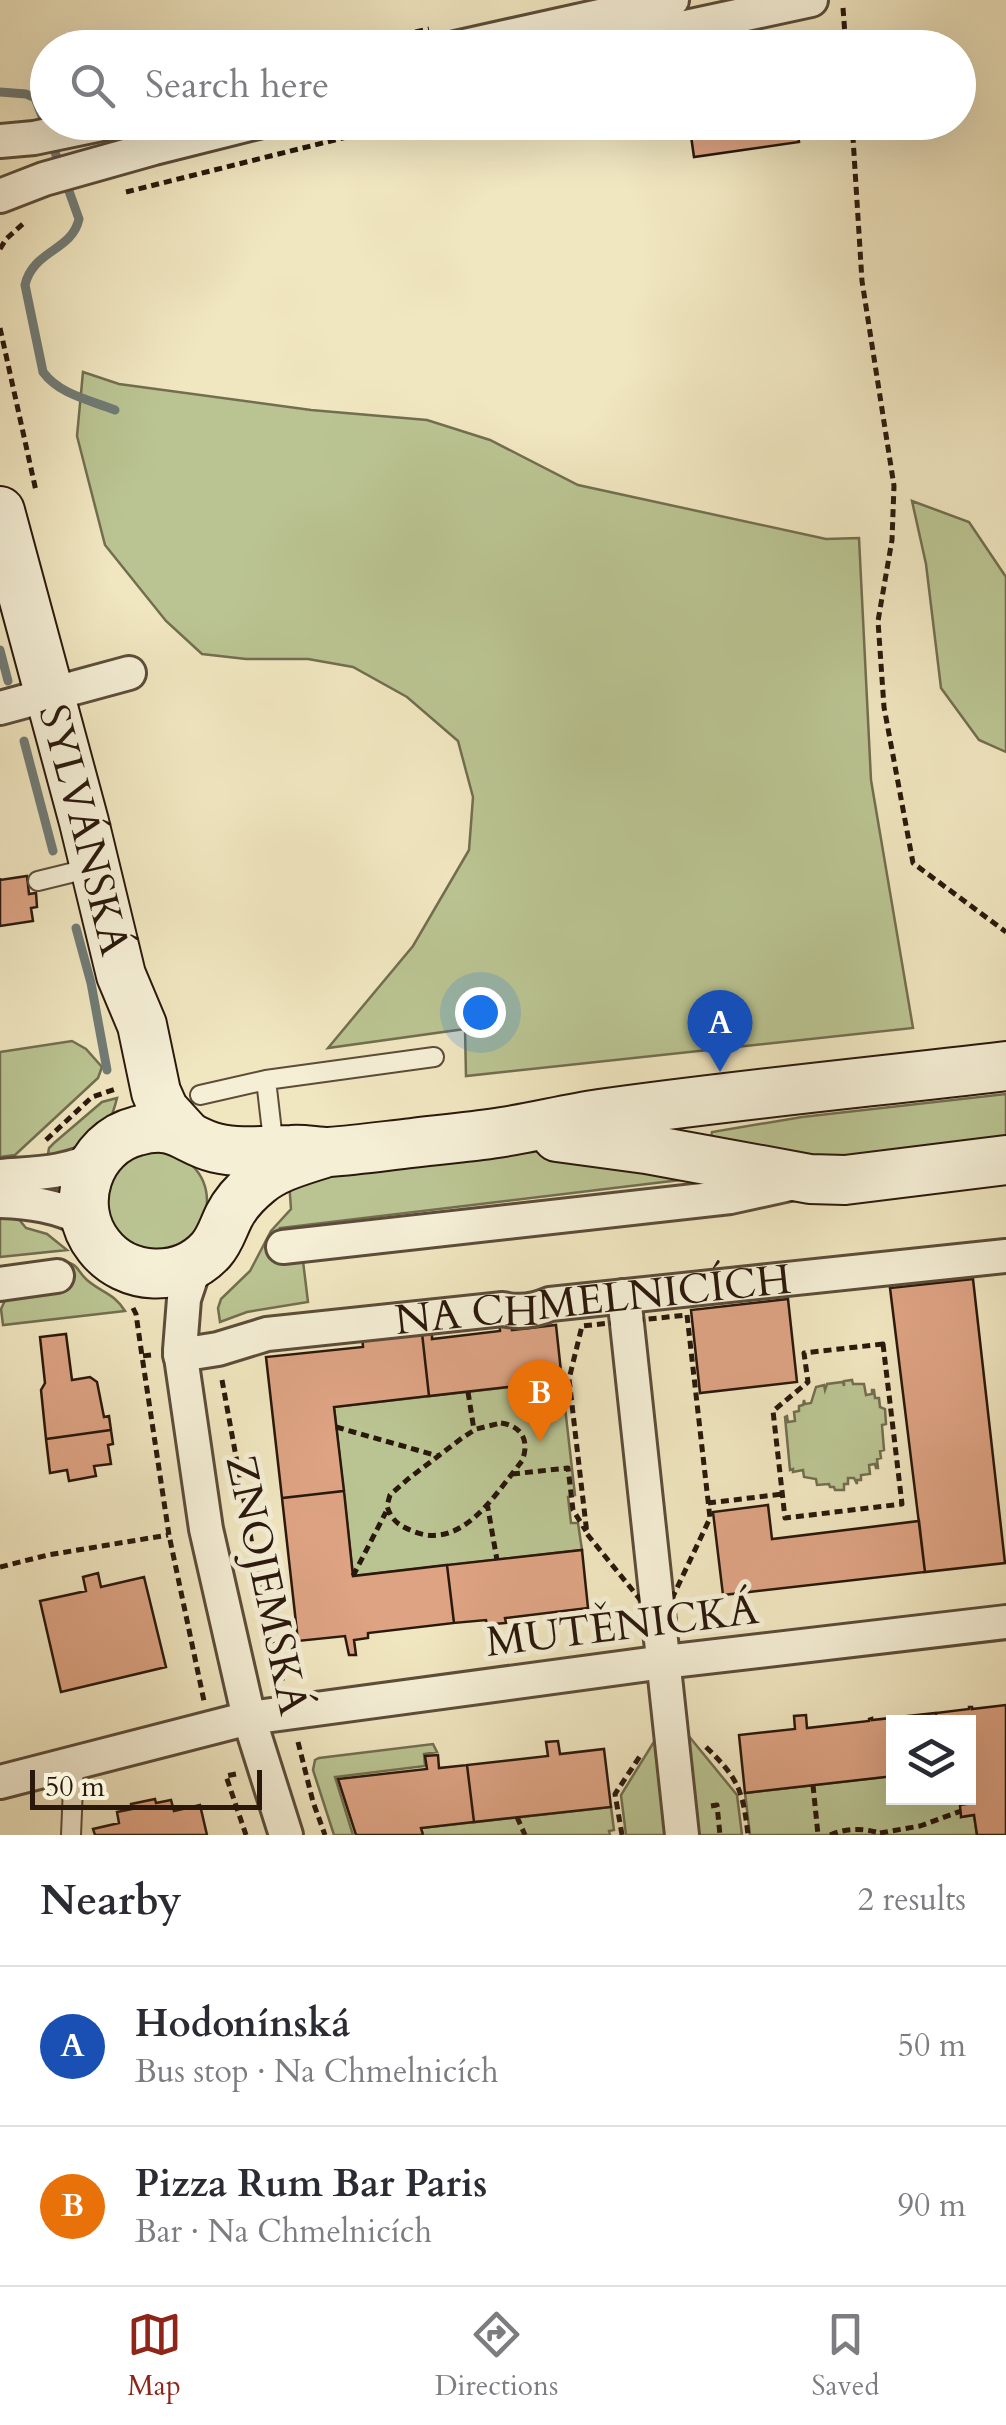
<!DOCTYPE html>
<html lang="en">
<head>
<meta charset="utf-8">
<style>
  :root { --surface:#fff; --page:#f7f7f7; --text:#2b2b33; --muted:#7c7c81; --line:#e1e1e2; --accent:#8f2418 }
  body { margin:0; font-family:Cardo,serif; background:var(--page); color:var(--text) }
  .controls { position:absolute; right:30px; bottom:30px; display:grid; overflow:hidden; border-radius:0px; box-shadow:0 10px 40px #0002 }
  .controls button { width:90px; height:90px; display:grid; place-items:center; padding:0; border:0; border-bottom:2px solid var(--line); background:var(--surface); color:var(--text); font:50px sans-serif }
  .scale { position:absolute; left:30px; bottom:25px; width:232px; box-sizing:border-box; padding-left:10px; border:5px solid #2a180c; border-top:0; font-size:28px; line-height:35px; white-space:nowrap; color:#2a180c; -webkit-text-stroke:8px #f5efd6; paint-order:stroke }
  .you { position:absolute; left:480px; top:1012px; width:35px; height:35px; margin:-25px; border:8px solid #fff; border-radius:50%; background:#1a73e8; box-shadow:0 0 0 15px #1a73e833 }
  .badge { display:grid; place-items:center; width:65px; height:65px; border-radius:50%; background:var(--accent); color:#fff; font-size:32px; font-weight:700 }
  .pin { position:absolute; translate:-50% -82px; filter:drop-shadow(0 2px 5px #0008) }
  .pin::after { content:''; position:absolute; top:52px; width:35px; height:30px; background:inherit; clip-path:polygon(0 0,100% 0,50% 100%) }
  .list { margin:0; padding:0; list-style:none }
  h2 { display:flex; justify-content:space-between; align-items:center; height:130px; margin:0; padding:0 40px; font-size:42px }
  h2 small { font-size:32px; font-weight:400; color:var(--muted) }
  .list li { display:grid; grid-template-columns:65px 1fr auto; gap:30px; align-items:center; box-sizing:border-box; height:160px; padding:0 40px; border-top:2px solid var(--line) }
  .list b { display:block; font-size:38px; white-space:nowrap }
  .list p { margin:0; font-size:32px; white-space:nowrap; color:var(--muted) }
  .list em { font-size:32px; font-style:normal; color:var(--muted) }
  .icon { flex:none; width:55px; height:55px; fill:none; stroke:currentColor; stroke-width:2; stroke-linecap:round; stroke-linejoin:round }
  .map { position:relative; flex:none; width:1006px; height:1835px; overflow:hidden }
  .search { position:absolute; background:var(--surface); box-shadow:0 10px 40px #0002; left:30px; right:30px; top:30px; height:110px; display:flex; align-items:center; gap:25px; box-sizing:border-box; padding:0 35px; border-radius:55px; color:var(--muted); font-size:38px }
  .sheet { height:450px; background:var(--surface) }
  nav { display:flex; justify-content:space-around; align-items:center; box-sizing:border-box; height:140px; border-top:2px solid var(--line); background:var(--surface); font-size:28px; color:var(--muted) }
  nav a { display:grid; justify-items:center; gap:5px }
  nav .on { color:var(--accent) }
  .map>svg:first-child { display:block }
  .green { fill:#bac492; stroke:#726e4f; stroke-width:2.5 }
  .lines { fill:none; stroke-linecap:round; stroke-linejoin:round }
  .stream { stroke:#707b76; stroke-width:9 }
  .building { fill:#dda383; stroke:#2a180c; stroke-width:2.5 }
  .lane-casing { stroke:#5c4c39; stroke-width:22 }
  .street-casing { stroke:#5c4c39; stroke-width:38 }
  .secondary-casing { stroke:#2a180c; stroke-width:52 }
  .path { stroke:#2a180c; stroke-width:5; stroke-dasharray:8 5; stroke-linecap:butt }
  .lane { stroke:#f5efd6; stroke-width:18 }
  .street { stroke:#f5efd6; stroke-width:32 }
  .secondary { stroke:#f5efd6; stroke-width:48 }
  .labels { text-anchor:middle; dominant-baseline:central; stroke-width:10; stroke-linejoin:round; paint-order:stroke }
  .street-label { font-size:42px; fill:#2a180c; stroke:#f5efd6 }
</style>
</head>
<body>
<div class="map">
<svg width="1006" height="1835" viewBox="0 0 1006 1835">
  <rect width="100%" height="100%" fill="#f0e6c0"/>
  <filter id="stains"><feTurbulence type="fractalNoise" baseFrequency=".002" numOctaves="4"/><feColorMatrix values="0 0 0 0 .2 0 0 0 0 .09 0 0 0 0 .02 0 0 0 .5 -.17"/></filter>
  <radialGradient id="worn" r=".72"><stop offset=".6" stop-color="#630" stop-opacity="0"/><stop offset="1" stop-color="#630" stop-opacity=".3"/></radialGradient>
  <path class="green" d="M83,372L119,384L311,410L427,420L490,440L578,485L826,539L859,538L871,780L913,1028L466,1076L465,1029L328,1048L413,946L469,850L473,797L458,741L407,697L353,667L308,659H246L202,654L166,621L105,545L77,436Z
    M912,501L969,522L1006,577V752L979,740L941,688L926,564Z
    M72,1041L86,1049L102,1067L98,1078L15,1155L0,1157V1052Z
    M1006,1094V1139L837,1160L711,1137L712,1132L802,1117Z
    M117,1098C106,1144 87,1144 47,1160L49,1148L54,1143L102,1102Z
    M531,1148L697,1178L280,1228L285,1264L303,1261L308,1302L247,1312L220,1322L218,1308L221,1299L250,1271L271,1231L291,1209L289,1181Z
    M107 1201a50 50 0 1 1 100 0a50 50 0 1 1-100 0Z
    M0,1217H17L26,1228L47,1234L67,1250L0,1257Z
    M63,1261C80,1265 76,1270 87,1280C102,1293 114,1293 125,1311L3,1325L1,1309L8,1294L66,1288Z
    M852,1380L853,1384H864L866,1395L872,1394V1390H874L875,1398H879L880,1407L885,1409L886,1424L882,1425L884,1450L880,1451L881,1458L877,1459L878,1468H876L875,1464L869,1465L870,1474L861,1475V1480H857V1484L854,1478H848V1484H844V1490H835L834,1487H830L829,1484L817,1485L816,1479L804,1477L803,1470L793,1472V1469L790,1470L785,1417L787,1416L788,1422L795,1421L794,1412L799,1411V1406L803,1405L804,1400L805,1404L811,1403L816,1387L824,1385L825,1390L827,1384L843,1382L844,1386V1381Z
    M562,1381L575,1495L568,1497L571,1523H578L582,1550L353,1576L334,1407Z
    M683,1729L737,1795L742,1835H693Z
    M660,1732L662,1805L668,1835H626L621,1795Z
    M433,1744L437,1752L424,1754L425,1766L335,1777L353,1835H334L313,1770L315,1760L319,1758Z
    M969,1763L973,1803L962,1817L974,1815L977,1835H750L745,1793L893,1776L894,1798H968Z
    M611,1807L614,1830L609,1831L610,1835H423L421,1828Z"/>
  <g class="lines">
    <path class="stream" d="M0,92L26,94L35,98L46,127
      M51,141L79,219C72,251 33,250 25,285L43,372C60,395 90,400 115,410
      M0,650L8,681
      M24,741L53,851
      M76,928L91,983L107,1070"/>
  </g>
  <path class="building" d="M689,122H796L799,142L694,157Z
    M27,876L29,894L36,893L37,907L31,908L33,921L0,926V878V880Z
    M973,1279L1005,1563L925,1572L890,1288Z
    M788,1299L797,1382L700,1393L691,1310Z
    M510,1317L512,1330L556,1325L562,1381L429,1396L422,1333L432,1331V1339L500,1331L499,1318Z
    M422,1333L429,1396L334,1407L344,1491L282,1498L266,1357L363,1347L362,1334Z
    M66,1334L72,1380L90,1377L97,1382L104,1417L109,1416L111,1430L46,1439L41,1390L45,1383L40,1337Z
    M111,1430L113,1444L108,1445L111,1464L94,1466L96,1476L69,1481L67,1470L50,1473L46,1439Z
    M344,1491L353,1576L447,1565L454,1623L368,1633V1638L354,1640L356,1655H349L345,1636L298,1641L282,1498Z
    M768,1505L772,1539L919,1521L925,1572L723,1595L713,1512Z
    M582,1550L588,1608L505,1618L506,1623L495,1624L497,1638L490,1639L486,1620L454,1623L447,1565Z
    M98,1573L101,1587L144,1577L166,1667L61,1692L40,1601L86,1591L83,1577Z
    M1006,1705V1835H977L974,1815L961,1817L960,1805L973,1803L968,1763V1722H937L936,1713L969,1709V1707H972V1709Z
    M936,1713L937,1722H894V1776L745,1793L739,1735L795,1729L794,1716L806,1715L807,1728L869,1721V1719L872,1718V1720Z
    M558,1741L560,1754L604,1749L611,1807L474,1822L467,1765L548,1756L546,1742Z
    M438,1755L439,1768L467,1765L474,1822L421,1828L423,1835H356L338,1779L427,1769L425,1756Z
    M155,1799L156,1803L171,1800L174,1811L200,1805L207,1835H95L93,1829L119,1823L117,1812L132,1809L131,1804Z"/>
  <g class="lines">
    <defs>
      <path id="lane" d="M38,881L95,867
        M266,1080L274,1149
        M200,1095L266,1080L434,1057
        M71,1835L74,1763"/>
      <g id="street">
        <path d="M455,48L672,0"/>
        <path d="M589,48L811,0"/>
        <path d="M0,141L34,138L111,122"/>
        <path d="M0,196L44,179L154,148L258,122"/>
        <path d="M0,708L129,673"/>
        <path d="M0,1176C36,1173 66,1174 99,1156"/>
        <path d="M0,1201C31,1202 57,1206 85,1220"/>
        <path d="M283,1247L730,1197L794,1183"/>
        <path d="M196,1263L184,1299L180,1350L206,1529L249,1718L286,1835"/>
        <path d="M0,1284L57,1276"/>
        <path d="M624,1296L682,1835"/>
        <path id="s1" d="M180,1355L218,1349L267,1334L503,1309C520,1313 534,1311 550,1304L1006,1256"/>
        <path d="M0,1782L249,1718L664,1662L1006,1622"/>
      </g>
      <g id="secondary">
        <path id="s2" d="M0,511L84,822L121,975L142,1025L156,1092L164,1110L185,1133"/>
        <path d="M557,1137L646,1149L810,1179L845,1180L1006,1160"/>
        <path d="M327,1152C304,1160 277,1166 258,1182C247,1191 235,1204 229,1216C223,1228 220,1240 211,1250C181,1283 126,1281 99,1246C67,1206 88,1143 137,1131C177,1120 184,1140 216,1148C241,1154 266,1150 292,1150C304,1149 317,1152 329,1152C357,1150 385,1146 412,1143C442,1139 473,1137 503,1132C535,1127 567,1119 600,1114C735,1095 871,1082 1006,1066"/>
      </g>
    </defs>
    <use href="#lane" class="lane-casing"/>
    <use href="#street" class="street-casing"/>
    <use href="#secondary" class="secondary-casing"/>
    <path class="path" d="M843,8L846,48
      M339,48L429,29
      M852,122L862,281L894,486L892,540L878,621L884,707L913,863L1006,932
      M126,192L407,122
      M0,249L6,239L24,223
      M0,328L36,491
      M46,1140L92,1097L116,1089
      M133,1308L136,1314L142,1356
      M687,1315L710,1518L660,1624L587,1534L569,1379L582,1326Z
      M883,1344L902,1504L785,1518L773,1411L808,1382L804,1353Z
      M151,1355L142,1356L169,1535L204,1701
      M222,1380L262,1599L283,1683
      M468,1392L474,1430
      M501,1423C522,1426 530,1441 522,1461C496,1493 463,1550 415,1532C400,1526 392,1522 387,1506L390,1495L408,1479L462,1438L476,1429Z
      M336,1427L438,1456
      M512,1474L568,1468L573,1510L586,1531
      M487,1503L497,1560
      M708,1503L783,1494
      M0,1567L48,1555L168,1535
      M353,1576L386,1512
      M298,1742L313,1802L325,1835
      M706,1747C738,1778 743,1790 748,1835
      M236,1774L226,1776L246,1835
      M813,1785L818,1835
      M711,1806L717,1805L720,1835
      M517,1817L525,1835
      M880,1833L920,1826L961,1811
      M622,1835L615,1794L642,1753
      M830,1835C847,1828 862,1828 880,1833"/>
    <use href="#lane" class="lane"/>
    <use href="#street" class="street"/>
    <use href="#secondary" class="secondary"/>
  </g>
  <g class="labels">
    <g class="street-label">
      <text stroke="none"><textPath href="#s2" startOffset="330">SYLVÁNSKÁ</textPath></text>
      <text stroke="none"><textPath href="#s1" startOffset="418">NA CHMELNICÍCH</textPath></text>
      <text transform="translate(267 1585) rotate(78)">ZNOJEMSKÁ</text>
      <text transform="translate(622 1626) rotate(-7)">MUTĚNICKÁ</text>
    </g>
  </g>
  <rect width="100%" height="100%" filter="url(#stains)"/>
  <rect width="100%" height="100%" fill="url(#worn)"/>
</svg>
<div class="controls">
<button><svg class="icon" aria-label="layers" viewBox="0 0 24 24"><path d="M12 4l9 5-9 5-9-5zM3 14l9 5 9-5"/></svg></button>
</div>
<div class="scale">50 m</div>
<div class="you"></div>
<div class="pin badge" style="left:720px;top:1072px;background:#1a4fb4">A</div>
<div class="pin badge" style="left:540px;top:1442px;background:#e8710a">B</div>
<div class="search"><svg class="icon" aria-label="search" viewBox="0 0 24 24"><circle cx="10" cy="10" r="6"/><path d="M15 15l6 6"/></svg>Search here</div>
</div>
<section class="sheet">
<h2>Nearby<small>2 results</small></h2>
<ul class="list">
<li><span class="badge" style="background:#1a4fb4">A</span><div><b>Hodonínská</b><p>Bus stop · Na Chmelnicích</p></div><em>50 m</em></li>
<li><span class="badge" style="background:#e8710a">B</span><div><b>Pizza Rum Bar Paris</b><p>Bar · Na Chmelnicích</p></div><em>90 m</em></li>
</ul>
</section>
<nav>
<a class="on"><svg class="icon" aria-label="map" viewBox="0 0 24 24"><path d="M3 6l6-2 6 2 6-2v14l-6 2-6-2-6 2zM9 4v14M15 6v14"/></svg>Map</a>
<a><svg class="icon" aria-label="directions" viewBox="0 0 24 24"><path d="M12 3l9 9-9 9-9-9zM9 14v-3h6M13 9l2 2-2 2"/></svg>Directions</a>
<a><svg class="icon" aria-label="saved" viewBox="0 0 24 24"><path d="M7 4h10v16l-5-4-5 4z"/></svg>Saved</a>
</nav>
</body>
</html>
